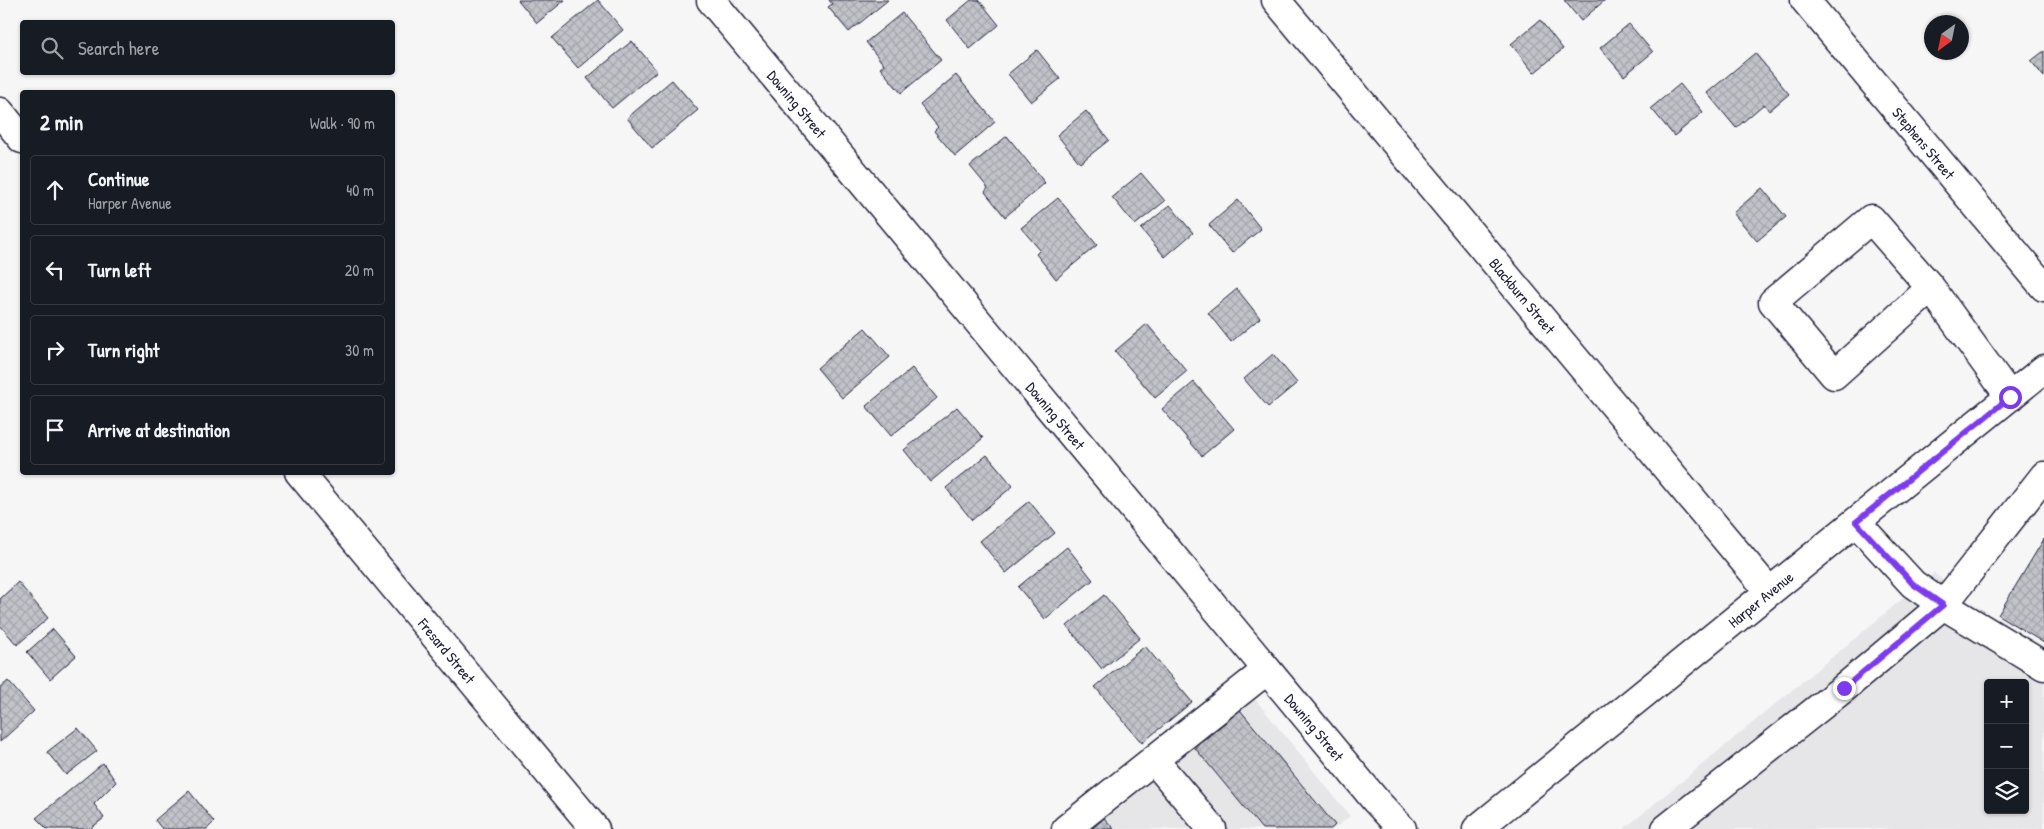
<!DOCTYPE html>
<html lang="en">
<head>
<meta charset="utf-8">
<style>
  :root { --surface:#171b24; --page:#20242c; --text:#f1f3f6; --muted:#9ea1a6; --line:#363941 }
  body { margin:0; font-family:"Patrick Hand",sans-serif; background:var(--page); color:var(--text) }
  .controls { position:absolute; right:15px; bottom:15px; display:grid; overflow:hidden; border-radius:5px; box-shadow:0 1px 4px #0004 }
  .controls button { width:45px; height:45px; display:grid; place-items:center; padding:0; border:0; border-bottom:1px solid var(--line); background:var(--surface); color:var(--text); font:25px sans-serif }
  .compass { position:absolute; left:1924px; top:15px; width:45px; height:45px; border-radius:50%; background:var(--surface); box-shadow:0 1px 4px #0004; rotate:213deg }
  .stop { position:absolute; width:15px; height:15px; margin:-11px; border:4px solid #7c3aed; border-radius:50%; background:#fff }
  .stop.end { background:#7c3aed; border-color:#fff; box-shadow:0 1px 5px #0008 }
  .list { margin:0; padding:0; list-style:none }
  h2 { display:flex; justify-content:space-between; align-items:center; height:65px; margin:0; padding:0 20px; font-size:21px }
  h2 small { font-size:16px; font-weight:400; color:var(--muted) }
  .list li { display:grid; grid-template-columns:32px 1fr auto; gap:15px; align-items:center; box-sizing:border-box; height:70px; margin:0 10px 10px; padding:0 10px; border:1px solid var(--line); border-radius:5px }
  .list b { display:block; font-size:19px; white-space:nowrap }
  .list p { margin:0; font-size:16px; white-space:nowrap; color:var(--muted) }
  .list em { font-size:16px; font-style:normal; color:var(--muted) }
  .icon { flex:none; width:28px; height:28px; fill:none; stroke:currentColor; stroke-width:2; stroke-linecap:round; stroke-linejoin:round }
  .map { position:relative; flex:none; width:2044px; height:829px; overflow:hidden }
  .search { position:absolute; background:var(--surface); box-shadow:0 1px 4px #0004; left:20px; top:20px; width:375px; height:55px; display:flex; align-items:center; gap:12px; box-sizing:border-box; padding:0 18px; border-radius:5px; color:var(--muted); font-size:19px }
  .panel { position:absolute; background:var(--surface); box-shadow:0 1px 4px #0004; left:20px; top:90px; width:375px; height:385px; border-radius:5px }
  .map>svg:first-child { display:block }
  .built { fill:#e6e6e9; fill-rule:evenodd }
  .building { fill:url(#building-cross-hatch); stroke:#22223b }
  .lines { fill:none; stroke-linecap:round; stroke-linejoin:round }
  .minor-casing { stroke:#22223b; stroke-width:31 }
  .major-casing { stroke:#22223b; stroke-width:31 }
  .minor { stroke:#fff; stroke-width:28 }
  .major { stroke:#fff; stroke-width:28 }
  .route { stroke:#7c3aed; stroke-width:6 }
  .labels { text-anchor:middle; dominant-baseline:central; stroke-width:4; stroke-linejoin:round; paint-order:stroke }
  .street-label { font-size:15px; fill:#22223b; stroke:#fff }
</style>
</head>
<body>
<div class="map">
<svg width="2044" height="829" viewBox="0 0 2044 829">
  <defs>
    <pattern id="building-cross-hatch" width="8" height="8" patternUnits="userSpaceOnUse" patternTransform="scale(1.25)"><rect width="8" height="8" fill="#c2c2c9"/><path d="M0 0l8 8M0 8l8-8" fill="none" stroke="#a6a6ae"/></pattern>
  </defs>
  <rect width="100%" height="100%" fill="#f6f6f7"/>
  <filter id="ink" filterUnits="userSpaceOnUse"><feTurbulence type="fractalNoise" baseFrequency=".02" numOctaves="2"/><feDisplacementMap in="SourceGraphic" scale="10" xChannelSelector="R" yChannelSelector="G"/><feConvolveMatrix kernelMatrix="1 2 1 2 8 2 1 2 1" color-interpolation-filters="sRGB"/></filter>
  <g filter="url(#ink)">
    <path class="built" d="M1934,573L1970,602L2044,647V829H1624ZM1988,683H2025V810H1988Z
      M1238,678L1350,816L1334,829H1055Z"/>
    <path class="building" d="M518,0H565L537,23Z
      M598,0L623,30L578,68L552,38Z
      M829,0H888L849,32L828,7L832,4Z
      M971,0H979L999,25L970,49L947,20Z
      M1564,0H1605L1581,21Z
      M902,13L941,60L901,93L880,68L884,65L866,42Z
      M1540,20L1563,49L1534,73L1511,44Z
      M1629,24L1653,52L1624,76L1600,48Z
      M632,41L657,71L612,108L587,78Z
      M1037,50L1060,79L1031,102L1008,74Z
      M2044,51V77L2031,61Z
      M1755,53L1789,94L1769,111L1764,104L1736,128L1707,93Z
      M956,75L995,122L955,156L934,131L938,127L920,105Z
      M672,80L698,110L652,148L627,118Z
      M1680,84L1703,112L1674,136L1651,108Z
      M1086,111L1109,140L1080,163L1057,135Z
      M1007,136L1045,183L1005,217L985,192L988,188L970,166Z
      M1141,173L1165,201L1135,225L1112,197Z
      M1762,188L1786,217L1757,241L1733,213Z
      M1058,198L1097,245L1056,279L1036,254L1040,250L1021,228Z
      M1238,200L1261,229L1232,253L1209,225Z
      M1170,205L1193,233L1165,257L1141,229Z
      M1237,289L1260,318L1231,342L1208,313Z
      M1147,324L1187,371L1155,398L1115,351Z
      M865,328L890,357L842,398L817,368Z
      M1273,354L1297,383L1268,407L1244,379Z
      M912,368L937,398L891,436L866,406Z
      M1194,382L1234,429L1202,456L1162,409Z
      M957,407L983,438L930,482L904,450Z
      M987,455L1013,486L972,520L946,488Z
      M1029,501L1055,533L1006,573L980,541Z
      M2044,539V643L1998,615Z
      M1067,547L1093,580L1045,619L1018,587Z
      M18,582L48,618L17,645L0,625V599Z
      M1104,595L1140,638L1102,669L1067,626Z
      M53,629L76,656L50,679L27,652Z
      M1145,646L1192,702L1142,743L1095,687Z
      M8,681L34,711L0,742V688Z
      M1240,710L1335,825L1331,829H1262L1195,748Z
      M78,728L97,751L66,775L47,752Z
      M103,763L116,782L94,804L104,818L90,829H47L36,818Z
      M189,791L214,822L207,829H162L155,820Z
      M1104,818L1114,829H1092Z"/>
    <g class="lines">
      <defs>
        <g id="minor">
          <path id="s1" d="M711,0L1376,801L1402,829"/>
          <path id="s2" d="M1276,0L1769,591"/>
          <path id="s3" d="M1805,0L2044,287"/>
          <path d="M0,112L22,139"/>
          <path d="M1931,288L1834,375L1773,302L1871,219L1931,288L2010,397"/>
          <path id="s4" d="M299,472L595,829"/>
          <path d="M2044,476L1943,605L2044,666"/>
          <path d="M1154,760L1212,829"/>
          <path d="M1066,829L1267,670"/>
          <path d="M1666,829L1844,688L1943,605L1913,584L1856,522"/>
        </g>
        <g id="major">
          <path id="s5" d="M1477,829L2044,369"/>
        </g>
      </defs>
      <use href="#minor" class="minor-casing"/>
      <use href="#major" class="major-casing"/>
      <use href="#minor" class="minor"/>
      <use href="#major" class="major"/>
    </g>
  </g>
  <g class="lines" filter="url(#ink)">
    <path class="route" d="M1844,688L1943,605L1913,584L1856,522L2010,397"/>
  </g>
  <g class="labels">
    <g class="street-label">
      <text stroke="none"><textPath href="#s1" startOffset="135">Downing Street</textPath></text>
      <text stroke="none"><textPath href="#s3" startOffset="186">Stephens Street</textPath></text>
      <text stroke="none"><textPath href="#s2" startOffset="385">Blackburn Street</textPath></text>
      <text stroke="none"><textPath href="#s1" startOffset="540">Downing Street</textPath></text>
      <text stroke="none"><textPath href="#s5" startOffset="365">Harper Avenue</textPath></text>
      <text stroke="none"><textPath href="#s4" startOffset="232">Fresard Street</textPath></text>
      <text stroke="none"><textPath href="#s1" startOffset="945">Downing Street</textPath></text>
    </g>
  </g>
</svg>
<div class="controls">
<button>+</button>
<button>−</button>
<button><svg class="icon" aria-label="layers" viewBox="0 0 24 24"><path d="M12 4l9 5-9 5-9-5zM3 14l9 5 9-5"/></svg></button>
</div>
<svg class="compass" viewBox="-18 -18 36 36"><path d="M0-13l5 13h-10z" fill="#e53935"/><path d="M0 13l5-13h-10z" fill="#9ea1a6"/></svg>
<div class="stop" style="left:2010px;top:397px"></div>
<div class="stop end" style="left:1844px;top:688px"></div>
<div class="search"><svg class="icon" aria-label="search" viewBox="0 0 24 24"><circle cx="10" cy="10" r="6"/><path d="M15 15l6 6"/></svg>Search here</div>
<section class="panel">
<h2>2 min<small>Walk · 90 m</small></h2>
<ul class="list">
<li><svg class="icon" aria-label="ahead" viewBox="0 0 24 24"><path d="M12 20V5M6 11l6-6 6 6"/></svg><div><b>Continue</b><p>Harper Avenue</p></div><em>40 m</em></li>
<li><svg class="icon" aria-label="left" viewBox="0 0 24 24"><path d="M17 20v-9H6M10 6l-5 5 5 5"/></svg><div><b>Turn left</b></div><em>20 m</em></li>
<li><svg class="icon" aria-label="right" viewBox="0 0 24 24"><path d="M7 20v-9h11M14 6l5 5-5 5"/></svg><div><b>Turn right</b></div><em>30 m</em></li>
<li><svg class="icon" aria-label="arrive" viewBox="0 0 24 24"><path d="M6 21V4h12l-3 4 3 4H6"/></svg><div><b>Arrive at destination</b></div></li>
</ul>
</section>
</div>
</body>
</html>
